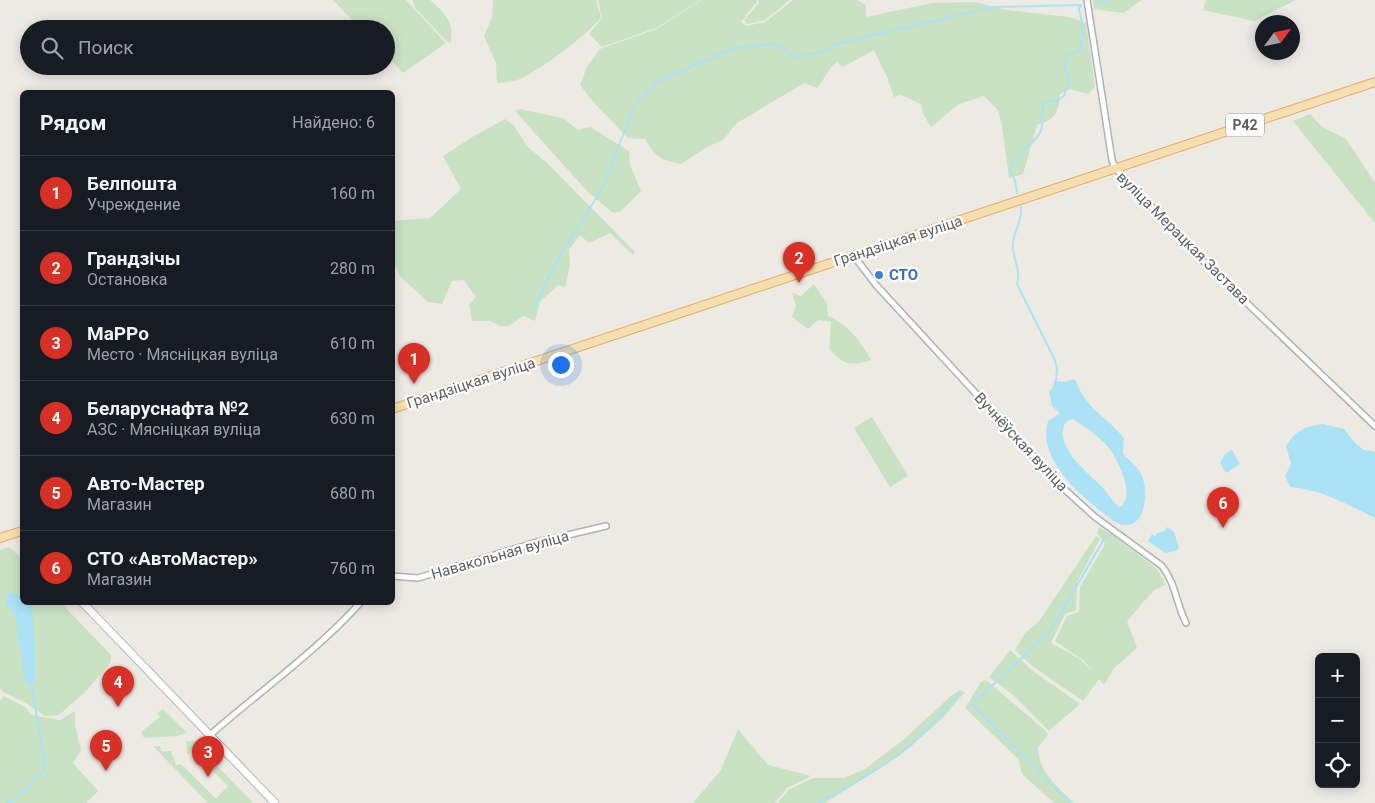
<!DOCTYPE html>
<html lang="ru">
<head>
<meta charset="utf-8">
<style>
  :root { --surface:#171b24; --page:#242831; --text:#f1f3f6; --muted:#9ea1a6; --line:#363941; --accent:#d93025 }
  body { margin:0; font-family:Roboto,sans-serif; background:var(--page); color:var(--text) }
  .controls { position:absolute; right:15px; bottom:15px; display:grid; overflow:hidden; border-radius:8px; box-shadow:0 2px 12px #0003 }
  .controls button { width:45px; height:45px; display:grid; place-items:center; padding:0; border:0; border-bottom:1px solid var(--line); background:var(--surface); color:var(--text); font:25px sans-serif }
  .compass { position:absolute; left:1255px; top:15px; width:45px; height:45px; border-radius:50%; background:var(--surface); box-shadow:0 2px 12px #0003; rotate:57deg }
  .you { position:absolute; left:560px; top:364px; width:18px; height:18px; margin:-12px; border:4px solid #fff; border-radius:50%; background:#1a73e8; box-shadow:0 0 0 8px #1a73e833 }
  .badge { display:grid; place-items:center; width:32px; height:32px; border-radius:50%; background:var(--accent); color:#fff; font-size:16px; font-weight:700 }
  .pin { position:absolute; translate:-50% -41px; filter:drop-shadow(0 1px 2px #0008) }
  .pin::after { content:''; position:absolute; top:26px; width:18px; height:15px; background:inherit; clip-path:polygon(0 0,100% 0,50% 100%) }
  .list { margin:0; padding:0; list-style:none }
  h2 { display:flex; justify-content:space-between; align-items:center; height:65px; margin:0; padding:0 20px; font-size:21px }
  h2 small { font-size:16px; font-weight:400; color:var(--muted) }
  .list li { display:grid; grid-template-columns:32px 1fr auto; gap:15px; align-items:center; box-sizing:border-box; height:75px; padding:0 20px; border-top:1px solid var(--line) }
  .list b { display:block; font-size:19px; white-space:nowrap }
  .list p { margin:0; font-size:16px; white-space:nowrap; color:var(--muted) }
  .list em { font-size:16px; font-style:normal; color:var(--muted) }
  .icon { flex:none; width:28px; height:28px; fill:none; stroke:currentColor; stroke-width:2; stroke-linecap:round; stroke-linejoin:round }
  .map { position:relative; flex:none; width:1375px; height:803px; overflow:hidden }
  .search { position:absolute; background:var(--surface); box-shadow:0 2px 12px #0003; left:20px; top:20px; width:375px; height:55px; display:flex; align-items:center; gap:12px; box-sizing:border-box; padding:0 18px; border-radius:28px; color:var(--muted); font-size:19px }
  .panel { position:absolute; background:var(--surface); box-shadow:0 2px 12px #0003; left:20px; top:90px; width:375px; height:515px; border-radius:8px }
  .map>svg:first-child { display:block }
  .green { fill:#c8e2c3 }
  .water { fill:#abe2f6; fill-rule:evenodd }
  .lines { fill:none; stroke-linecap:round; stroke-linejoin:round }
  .stream { stroke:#abe2f6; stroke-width:2 }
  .street-casing { stroke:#afb2b5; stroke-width:8 }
  .secondary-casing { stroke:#b1b4b8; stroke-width:9 }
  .primary-casing { stroke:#e3ab67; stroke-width:10 }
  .street { stroke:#fff; stroke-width:5 }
  .secondary { stroke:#fff; stroke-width:7 }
  .primary { stroke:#f7dfaf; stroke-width:8 }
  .shop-dot { fill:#3f7fe0; stroke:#fff; stroke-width:2 }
  .labels { text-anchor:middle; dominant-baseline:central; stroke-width:4.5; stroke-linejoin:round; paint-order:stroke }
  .shield { fill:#fff; stroke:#8d9092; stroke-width:1 }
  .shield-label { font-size:14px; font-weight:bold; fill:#5c6063 }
  .street-label { font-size:15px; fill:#5c6063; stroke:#fff }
  .shop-label { font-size:15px; font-weight:bold; fill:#366cbe; stroke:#fff; text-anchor:start }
</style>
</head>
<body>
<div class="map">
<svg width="1375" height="803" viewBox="0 0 1375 803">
  <rect width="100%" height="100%" fill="#edeae4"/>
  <path class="green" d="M333,0H406L446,43L403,73L386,55V29H361Z
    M412,0H430C446,15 454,20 451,43L446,41L416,9Z
    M493,0H596L601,18C582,39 546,66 520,79C513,82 505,82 497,83L496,63L484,36L492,18Z
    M598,0H701L656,28L602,47L589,34L602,18Z
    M702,0H758L741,22L746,26L765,22L793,0H857L866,5V17L932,3L974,2L1006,10L1069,17L1086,23L1095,87L1088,94L1070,89L1060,94C1059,113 1055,119 1037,125L1023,174L1009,178L1002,126L998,110L984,96L959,104L931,127L923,114L921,104L901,95L894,97L887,77L874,50L843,67L837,62C827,69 825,79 817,88L804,83L737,123L723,140L707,147L681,164C659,159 657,158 645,139L628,138L594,103L580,85L587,67L600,49L656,29Z
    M759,0H790L765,20L747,24L744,20L759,3Z
    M1093,0H1142L1123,13L1094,9Z
    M1206,0H1296L1254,21L1203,10Z
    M519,109L563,118L578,130L590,127L629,151L630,165L641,191L620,212L613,213L587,191L515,111Z
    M1310,114L1322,127L1346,139L1375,183V223L1293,121Z
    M505,119L514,126L528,147L547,163L635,252L633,255L610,233L589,243L580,235L569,249L570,265L565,287L558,285L540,302L535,321L523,316L509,326H500L490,321H472L469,305L476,297L464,280L452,281L442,304L428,302L400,276L393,261V221L430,218L461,189L443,156L474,136Z
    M814,284L827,303L828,316C848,324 861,342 871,360C848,367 845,365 829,349L831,322L818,320L808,329L792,317L796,306L792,293L801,296Z
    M872,417L908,476L890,487L854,428Z
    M1099,527L1114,536L1157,569L1166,585L1154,590L1127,621L1137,648L1114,668L1104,685L1099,679L1083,701L1031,665L1015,650L1025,633L1039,621L1096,536L1100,539L1077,582L1076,610L1065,614L1051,643L1080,659L1093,672L1084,661L1055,641L1067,616L1079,612L1080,587L1105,544L1097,533Z
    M9,547L22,559V602L61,603L111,655V662L84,693L59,715L45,716L26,703L3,692L0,688V550Z
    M1010,650L1033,671L1080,704L1049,731L1012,694L989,677Z
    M986,680L1046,731L1048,735L1038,747C1039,773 1056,785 1074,803H1054L1022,774L1019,760L965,708L981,682Z
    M960,690L965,692L942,719L899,756L825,803H778L788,790L813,778H844L865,769L903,740L951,696Z
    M4,696L25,707L32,715L60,720L75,711V726L81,750L73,763L98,791L86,803H0V701Z
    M163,709L187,733L177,736L144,738L141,732L160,717L157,713Z
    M738,729L768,765L811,776L787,788L775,803H693L721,770Z
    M193,740L198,745L187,755L186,742Z
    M153,746H160L161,751H171L176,765L181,764L216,799L228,786L194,752L199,747L253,803H208Z"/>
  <path class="water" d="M1073,379L1076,381C1085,408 1107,417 1124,438L1123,454C1129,460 1137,466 1141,474C1149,489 1147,528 1123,525C1116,524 1111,519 1106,515C1085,500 1055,473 1048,447C1045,437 1046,430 1048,421L1060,413L1052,406L1049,392L1053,387L1054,381L1065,382ZM1072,419C1081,423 1103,440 1109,448C1119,462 1134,492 1122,506L1118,507C1112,500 1107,492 1101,486C1087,472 1060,451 1063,430C1064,423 1066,421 1072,419Z
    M1323,424L1344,429L1356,444L1364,450L1375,452V518C1348,505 1321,489 1290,487L1285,476L1291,464L1286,446C1296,430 1304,427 1323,424Z
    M1232,450L1240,464L1226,473L1220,463L1225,454Z
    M1167,527L1174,532L1179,548L1176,551L1165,553L1148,541L1152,534L1156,537L1157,533L1164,531Z
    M10,593L18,594L22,597V602L28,603L32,608L35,648V682L28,685L25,681L15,614L6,605V597Z"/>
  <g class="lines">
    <path class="stream" d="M1097,4L1106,0
      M1021,207C1023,223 1011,234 1013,249C1014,261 1021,272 1017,284L1055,360L1057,369L1056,381
      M534,308L555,264L603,187L635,104L657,82L734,48L776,44L797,57L824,51L837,44L992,7L1081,5L1079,9C1083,23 1085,37 1079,51L1067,56L1065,62V69L1069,79L1064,96L1058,100L1044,102C1040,112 1045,123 1040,133C1033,146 1009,156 1011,173L1015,180L1017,193
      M7,803L14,800L45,769L44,756L31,684
      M818,803C849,786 883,768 911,745C928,729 944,712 959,694
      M1070,803L972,704L1049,633L1107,534"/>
    <defs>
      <path id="street" d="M1087,0L1112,160L1115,168L1198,256L1375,426
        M855,254L857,260L876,285L1062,487L1095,517L1162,566C1176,584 1176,603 1186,623
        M392,576L418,578L534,543L606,526
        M210,735C260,691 316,652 361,602"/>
      <path id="secondary" d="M82,602L275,803"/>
      <path id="primary" d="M392,409L1375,82
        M0,538L22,531"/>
    </defs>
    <use href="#street" class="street-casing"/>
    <use href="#secondary" class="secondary-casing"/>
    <use href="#primary" class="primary-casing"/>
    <use href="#street" class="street"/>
    <use href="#secondary" class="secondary"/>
    <use href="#primary" class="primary"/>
  </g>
  <circle class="shop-dot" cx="879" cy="275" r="5"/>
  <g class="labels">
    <rect class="shield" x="1226" y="113.5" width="38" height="23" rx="4"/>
    <g class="shield-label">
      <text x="1245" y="125">Р42</text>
    </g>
    <g class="street-label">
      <text transform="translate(1183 238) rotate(45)">вуліца Мерацкая Застава</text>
      <text transform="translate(898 241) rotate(-18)">Грандзіцкая вуліца</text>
      <text transform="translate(471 383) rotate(-18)">Грандзіцкая вуліца</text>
      <text transform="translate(1021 442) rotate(47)">Вучнёўская вуліца</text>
      <text transform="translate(500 555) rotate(-16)">Навакольная вуліца</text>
    </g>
    <g class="shop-label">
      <text x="889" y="275">СТО</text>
    </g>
  </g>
</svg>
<div class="controls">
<button>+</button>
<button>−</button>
<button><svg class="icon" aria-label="locate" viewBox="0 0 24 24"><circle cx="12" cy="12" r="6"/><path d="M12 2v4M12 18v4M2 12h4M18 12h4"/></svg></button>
</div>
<svg class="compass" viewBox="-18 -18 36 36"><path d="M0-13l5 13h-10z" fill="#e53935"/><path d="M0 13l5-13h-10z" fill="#9ea1a6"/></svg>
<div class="you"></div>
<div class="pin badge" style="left:414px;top:384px">1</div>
<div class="pin badge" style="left:799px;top:283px">2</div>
<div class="pin badge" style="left:208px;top:777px">3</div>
<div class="pin badge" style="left:118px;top:707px">4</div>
<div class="pin badge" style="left:106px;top:771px">5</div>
<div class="pin badge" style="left:1223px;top:528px">6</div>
<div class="search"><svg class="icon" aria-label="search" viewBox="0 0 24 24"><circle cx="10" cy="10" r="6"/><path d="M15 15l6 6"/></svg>Поиск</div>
<section class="panel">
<h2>Рядом<small>Найдено: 6</small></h2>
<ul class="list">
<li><span class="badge">1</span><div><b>Белпошта</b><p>Учреждение</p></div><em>160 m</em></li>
<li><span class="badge">2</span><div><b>Грандзічы</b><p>Остановка</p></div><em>280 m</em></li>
<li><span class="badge">3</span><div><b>МаРРо</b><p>Место · Мясніцкая вуліца</p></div><em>610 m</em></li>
<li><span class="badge">4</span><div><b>Беларуснафта №2</b><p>АЗС · Мясніцкая вуліца</p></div><em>630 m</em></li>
<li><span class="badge">5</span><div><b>Авто-Мастер</b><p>Магазин</p></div><em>680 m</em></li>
<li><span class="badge">6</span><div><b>СТО «АвтоМастер»</b><p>Магазин</p></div><em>760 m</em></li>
</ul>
</section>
</div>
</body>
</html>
